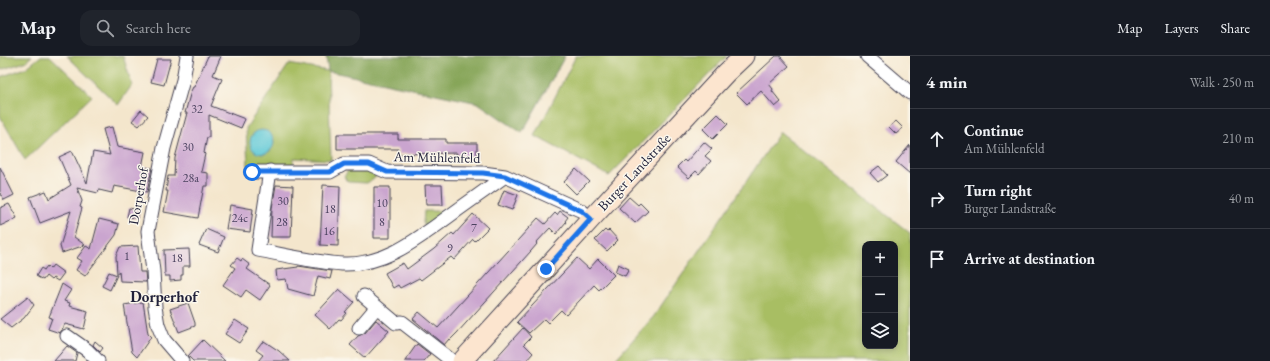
<!DOCTYPE html>
<html lang="en">
<head>
<meta charset="utf-8">
<style>
  :root { --surface:#171b24; --page:#20242c; --text:#f1f3f6; --muted:#9ea1a6; --line:#363941 }
  body { margin:0; font-family:"EB Garamond",serif; background:var(--page); color:var(--text) }
  .controls { position:absolute; right:12px; bottom:12px; display:grid; overflow:hidden; border-radius:8px; box-shadow:0 2px 6px #0003 }
  .controls button { width:36px; height:36px; display:grid; place-items:center; padding:0; border:0; border-bottom:1px solid var(--line); background:var(--surface); color:var(--text); font:20px sans-serif }
  .stop { position:absolute; width:12px; height:12px; margin:-9px; border:3px solid #1a73e8; border-radius:50%; background:#fff }
  .stop.end { background:#1a73e8; border-color:#fff; box-shadow:0 1px 4px #0008 }
  .list { margin:0; padding:0; list-style:none }
  h2 { display:flex; justify-content:space-between; align-items:center; height:52px; margin:0; padding:0 16px; font-size:17px }
  h2 small { font-size:13px; font-weight:400; color:var(--muted) }
  .list li { display:grid; grid-template-columns:26px 1fr auto; gap:12px; align-items:center; box-sizing:border-box; height:60px; padding:0 16px; border-top:1px solid var(--line) }
  .list b { display:block; font-size:15px; white-space:nowrap }
  .list p { margin:0; font-size:13px; white-space:nowrap; color:var(--muted) }
  .list em { font-size:13px; font-style:normal; color:var(--muted) }
  .icon { flex:none; width:22px; height:22px; fill:none; stroke:currentColor; stroke-width:2; stroke-linecap:round; stroke-linejoin:round }
  .map { position:relative; flex:none; width:910px; height:305px; overflow:hidden }
  header { display:flex; align-items:center; gap:24px; box-sizing:border-box; height:56px; padding:0 20px; background:var(--surface); border-bottom:1px solid var(--line) }
  header strong { font-size:19px }
  nav { display:flex; gap:22px; margin-inline-start:auto; font-size:14px }
  .search { width:280px; height:36px; background:var(--page); display:flex; align-items:center; gap:10px; box-sizing:border-box; padding:0 14px; border-radius:12px; color:var(--muted); font-size:15px }
  main { display:flex }
  aside { flex:1; background:var(--surface) }
  .map>svg:first-child { display:block }
  .green { fill:#a8be63; stroke:#65704f; fill-rule:evenodd }
  .forest { fill:#86a559; stroke:#54644a }
  .water { fill:#5ec9d7; stroke:#407689 }
  .building { fill:#caa5cf }
  .lines { fill:none; stroke-linecap:round; stroke-linejoin:round }
  .minor-casing { stroke:#423f51; stroke-width:15 }
  .secondary-casing { stroke:#423f51; stroke-width:21 }
  .minor { stroke:#fff; stroke-width:13 }
  .secondary { stroke:#fce5cf; stroke-width:19 }
  .route { stroke:#1a73e8; stroke-width:5 }
  .labels { text-anchor:middle; dominant-baseline:central; stroke-width:3; stroke-linejoin:round; paint-order:stroke }
  .number-label { font-size:12px; fill:#4c4360 }
  .street-label { font-size:14px; fill:#22223b; stroke:#fbf7ec }
  .neighbourhood-label { font-size:15px; font-weight:bold; fill:#22223b; stroke:#fbf7ec }
</style>
</head>
<body>
<header>
<strong>Map</strong>
<div class="search"><svg class="icon" aria-label="search" viewBox="0 0 24 24"><circle cx="10" cy="10" r="6"/><path d="M15 15l6 6"/></svg>Search here</div>
<nav><a>Map</a><a>Layers</a><a>Share</a></nav>
</header>
<main>
<div class="map">
<svg width="910" height="305" viewBox="0 0 910 305">
  <rect width="100%" height="100%" fill="#fbf7ec"/>
  <filter id="ink" filterUnits="userSpaceOnUse"><feTurbulence type="fractalNoise" baseFrequency=".025" numOctaves="2"/><feDisplacementMap in="SourceGraphic" scale="8" xChannelSelector="R" yChannelSelector="G"/><feConvolveMatrix kernelMatrix="1 2 1 2 8 2 1 2 1" color-interpolation-filters="sRGB"/></filter>
  <filter id="wash" filterUnits="userSpaceOnUse"><feTurbulence type="fractalNoise" baseFrequency=".012" numOctaves="4" result="noise"/><feDisplacementMap in="SourceGraphic" scale="16" xChannelSelector="R" yChannelSelector="G"/><feGaussianBlur stdDeviation="0.9" result="paint"/><feColorMatrix in="noise" values="0 0 0 0 0 0 0 0 0 0 0 0 0 0 0 0 0 1.4 0 .05"/><feComposite in="paint" operator="in"/></filter>
  <g filter="url(#wash)">
    <rect width="100%" height="100%" fill="#f4e6cc"/>
    <path class="green" d="M0,0H32L25,6L0,14Z
      M41,0H50L92,40L25,104L0,60V21L26,12Z
      M67,0H123L132,29L118,49Z
      M576,0H727L609,120L535,80Z
      M289,8L328,15L331,104L294,102L293,110H248L246,72Z
      M780,76L910,177V305H614L654,260ZM865,188H895V290H865Z
      M370,112L376,121L367,127L349,126L344,121L349,113Z
      M424,155H448L426,171L423,167Z"/>
    <path class="forest" d="M326,0H565L522,77L478,47L328,15Z"/>
    <path class="water" d="M250 86a12 12 0 1 1 24 0a12 12 0 1 1-24 0Z"/>
    <g id="blocks">
      <path class="building" d="M208,0H221L213,19L222,23L211,50L245,63L241,72L209,59V81H207L204,97L205,98L201,116L208,117V130H204L198,162L164,156L168,135H166L168,120H174L175,102L187,57H185L191,35L193,31H194Z
        M776,0H780L789,10L769,28L773,33L772,35L781,46L775,51L761,35L747,48L736,37Z
        M157,3H171L164,29L151,26Z
        M141,54L148,60L139,70L132,65Z
        M718,58L728,68L713,83L703,73Z
        M896,65L903,72L896,78L889,71Z
        M112,71L117,91L145,96L142,111L152,112L147,136L114,130L112,137L99,134L98,137L77,132L82,145L80,151L82,152L74,181L85,189L62,197L60,190L71,155L40,167L30,141L46,135L49,143L71,129L59,101L72,95L87,127L93,96L110,99L103,73Z
        M337,78H398V83H446V87H477V102H457V97L398,98V93H337Z
        M704,86L712,93L705,100L711,105L699,118L696,115L689,122L677,111L684,104L686,106Z
        M910,89V118L896,106Z
        M879,110L887,119L878,126L870,117Z
        M0,111L14,139L4,144L0,136Z
        M576,113L589,125L576,138L564,126Z
        M276,129L293,130L291,181H271L272,152Z
        M323,129L340,130L338,190L320,189Z
        M425,129H442L443,149H426Z
        M374,131H390V182H374Z
        M504,134L518,139L512,154L498,149Z
        M629,141L638,149L640,147L648,155L635,167L619,152Z
        M9,148L17,162L0,170V152Z
        M230,149L253,153L250,176L226,173Z
        M129,152L139,154L138,162L127,161Z
        M560,155L568,161L565,165L566,166L556,178L550,172L536,187L537,188L531,195L457,277L450,284L449,283L444,289L413,263L419,256L438,272L538,162L545,168L555,157L557,159Z
        M473,158L488,172L475,185L473,183L454,204L451,201L421,224L419,222L400,232L398,229L393,232L385,217L403,207L407,213L434,193L452,177L454,179Z
        M99,163L119,168L116,179L85,220L76,214L82,205L77,202L86,190L91,193Z
        M206,173L224,181L218,196L199,189Z
        M605,174L607,176L609,174L618,184L607,195L595,184Z
        M138,190L140,216H145L146,226L120,225L119,215L117,218L116,200L120,191Z
        M189,193L190,210H183V219H181V224L170,225V220H165L164,194Z
        M237,202L241,205L242,203L250,209L247,213L270,229L260,244L246,234L241,241L223,229L235,212L231,209Z
        M577,202L589,213L598,203L614,219L599,234L594,229L566,259L561,254L548,267L544,263L529,277L517,266Z
        M618,208L629,213L625,220L615,216Z
        M53,209L64,217L58,225L53,222L51,224L46,220L43,224L36,220L41,212L44,214L47,210L50,213Z
        M298,210L332,215L330,223L318,220L313,240L288,233L286,223L277,224L276,214L298,211Z
        M109,216L117,219L110,234L102,230Z
        M62,228L71,234L64,245L70,247L69,250L88,255L84,273L65,268L60,277L48,273L52,262L49,261Z
        M339,233L354,246L345,256L347,257L341,264L339,263L330,273L315,259Z
        M28,241L34,249L24,262L11,272L0,263Z
        M143,246L148,278L151,281L137,301L132,296L124,249Z
        M188,247L195,267V270L179,276L170,253Z
        M235,264L249,273L239,287L225,278Z
        M376,264L389,275L365,302L350,289L358,280L365,277Z
        M523,272L531,281L524,288L533,297L526,305H493Z
        M203,284L225,305H193L188,300Z
        M95,285L103,292L100,296L93,289Z
        M264,285L279,295L290,305H258L263,299L256,294L262,286L263,287Z
        M417,288L430,298L424,305H405Z
        M67,290L77,297L75,305H54Z"/>
    </g>
  </g>
  <g filter="url(#ink)">
    <use href="#blocks" fill-opacity="0" stroke="#423f51" stroke-width="1"/>
    <g class="lines">
      <defs>
        <path id="minor" d="M867,0L910,37
          M270,115L258,194C285,199 314,206 342,208C384,210 416,184 448,161C467,147 486,134 505,120
          M251,116H330L344,108H369L387,116L483,117L505,120L582,155L591,163
          M364,240L396,267L402,266L452,305
          M359,272L376,252
          M67,280L87,294L98,305
          M182,305L164,284L158,269L155,251L153,215L148,175L164,92L183,24L187,0"/>
        <path id="secondary" d="M462,305L591,163L726,17L744,0"/>
      </defs>
      <use href="#minor" class="minor-casing"/>
      <use href="#secondary" class="secondary-casing"/>
      <use href="#minor" class="minor"/>
      <use href="#secondary" class="secondary"/>
    </g>
  </g>
  <g class="lines" filter="url(#ink)">
    <path class="route" d="M252,116H330L344,108H369L387,116L483,117L505,120L582,155L591,163L546,213"/>
  </g>
  <g class="labels">
    <g class="number-label">
      <text x="197" y="53">32</text>
      <text x="188" y="91">30</text>
      <text x="191" y="122">28a</text>
      <text x="283" y="145">30</text>
      <text x="382" y="147">10</text>
      <text x="330" y="153">18</text>
      <text x="240" y="162">24c</text>
      <text x="282" y="166">28</text>
      <text x="382" y="166">8</text>
      <text x="474" y="172">7</text>
      <text x="329" y="175">16</text>
      <text x="450" y="192">9</text>
      <text x="127" y="200">1</text>
      <text x="177" y="202">18</text>
    </g>
    <g class="street-label">
      <text transform="translate(437 101) rotate(1)">Am Mühlenfeld</text>
      <text transform="translate(634 116) rotate(-47)">Burger Landstraße</text>
      <text transform="translate(138 140) rotate(-80)">Dorperhof</text>
    </g>
    <g class="neighbourhood-label">
      <text x="164" y="240">Dorperhof</text>
    </g>
  </g>
</svg>
<div class="controls">
<button>+</button>
<button>−</button>
<button><svg class="icon" aria-label="layers" viewBox="0 0 24 24"><path d="M12 4l9 5-9 5-9-5zM3 14l9 5 9-5"/></svg></button>
</div>
<div class="stop" style="left:252px;top:116px"></div>
<div class="stop end" style="left:546px;top:213px"></div>
</div>
<aside>
<h2>4 min<small>Walk · 250 m</small></h2>
<ul class="list">
<li><svg class="icon" aria-label="ahead" viewBox="0 0 24 24"><path d="M12 20V5M6 11l6-6 6 6"/></svg><div><b>Continue</b><p>Am Mühlenfeld</p></div><em>210 m</em></li>
<li><svg class="icon" aria-label="right" viewBox="0 0 24 24"><path d="M7 20v-9h11M14 6l5 5-5 5"/></svg><div><b>Turn right</b><p>Burger Landstraße</p></div><em>40 m</em></li>
<li><svg class="icon" aria-label="arrive" viewBox="0 0 24 24"><path d="M6 21V4h12l-3 4 3 4H6"/></svg><div><b>Arrive at destination</b></div></li>
</ul>
</aside>
</main>
</body>
</html>
